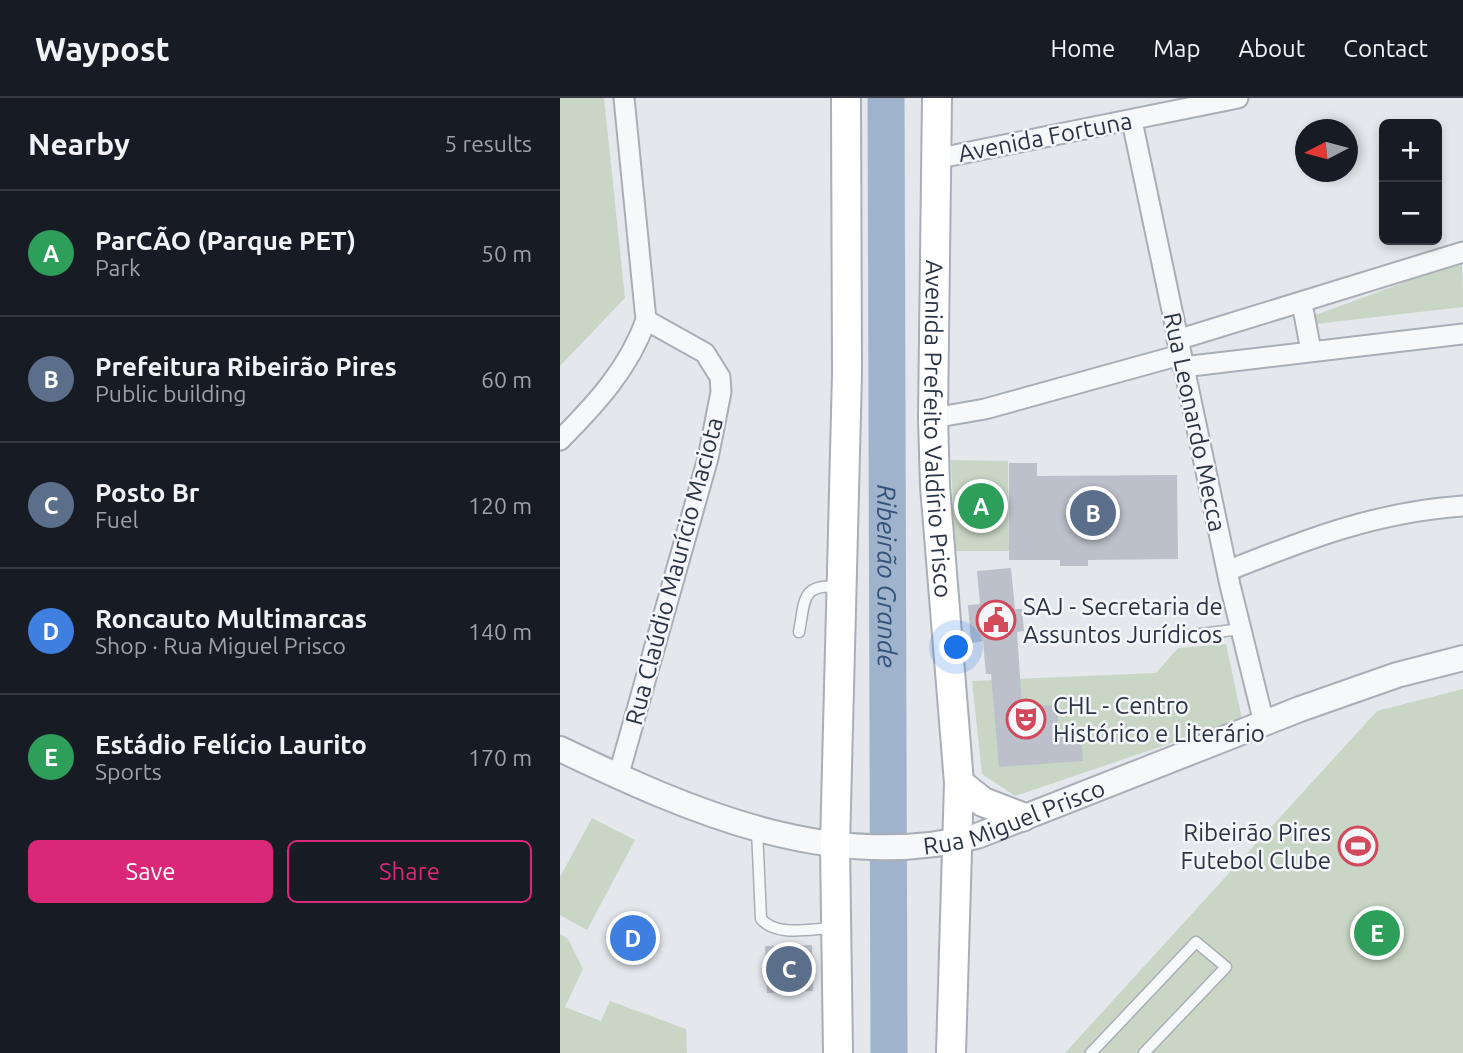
<!DOCTYPE html>
<html lang="en">
<head>
<meta charset="utf-8">
<style>
  :root { --surface:#171b24; --page:#20242c; --text:#f1f3f6; --muted:#9ea1a6; --line:#363941; --accent:#db2777 }
  body { margin:0; font-family:Ubuntu,sans-serif; background:var(--page); color:var(--text) }
  .controls { position:absolute; right:21px; top:21px; display:grid; overflow:hidden; border-radius:10px; box-shadow:0 4px 10px #0003 }
  .controls button { width:63px; height:63px; display:grid; place-items:center; padding:0; border:0; border-bottom:2px solid var(--line); background:var(--surface); color:var(--text); font:35px sans-serif }
  .compass { position:absolute; left:735px; top:21px; width:63px; height:63px; border-radius:50%; background:var(--surface); box-shadow:0 4px 10px #0003; rotate:264deg }
  .you { position:absolute; left:397px; top:550px; width:24px; height:24px; margin:-18px; border:5px solid #fff; border-radius:50%; background:#1a73e8; box-shadow:0 0 0 10px #1a73e833 }
  .badge { display:grid; place-items:center; width:46px; height:46px; border-radius:50%; background:var(--accent); color:#fff; font-size:23px; font-weight:700 }
  .pin { position:absolute; translate:-50% -50%; border:4px solid #fff; box-shadow:0 2px 7px #0006 }
  .list { margin:0; padding:0; list-style:none }
  h2 { display:flex; justify-content:space-between; align-items:center; height:91px; margin:0; padding:0 28px; font-size:30px }
  h2 small { font-size:23px; font-weight:400; color:var(--muted) }
  .list li { display:grid; grid-template-columns:46px 1fr auto; gap:21px; align-items:center; box-sizing:border-box; height:126px; padding:0 28px; border-top:2px solid var(--line) }
  .list b { display:block; font-size:26px; white-space:nowrap }
  .list p { margin:0; font-size:23px; white-space:nowrap; color:var(--muted) }
  .list em { font-size:23px; font-style:normal; color:var(--muted) }
  .actions { display:flex; gap:14px; padding:21px 28px }
  .actions a { flex:1; padding:16px 0; border:2px solid var(--accent); border-radius:10px; text-align:center; font-size:24px; color:var(--accent) }
  .actions .main { background:var(--accent); color:#fff }
  .map { position:relative; flex:none; width:903px; height:955px; overflow:hidden }
  header { display:flex; align-items:center; gap:42px; box-sizing:border-box; height:98px; padding:0 35px; background:var(--surface); border-bottom:2px solid var(--line) }
  header strong { font-size:33px }
  nav { display:flex; gap:38px; margin-inline-start:auto; font-size:24px }
  main { display:flex }
  aside { flex:1; background:var(--surface) }
  .map>svg:first-child { display:block }
  .green { fill:#c9d6c5 }
  .lines { fill:none; stroke-linecap:round; stroke-linejoin:round }
  .river { stroke:#9fb4cc; stroke-width:37 }
  .building { fill:#bbc0ca }
  .service-casing { stroke:#a9aeb7; stroke-width:13 }
  .minor-casing { stroke:#a9aeb7; stroke-width:23 }
  .tertiary-casing { stroke:#a9aeb7; stroke-width:28 }
  .secondary-casing { stroke:#a9aeb7; stroke-width:32 }
  .service { stroke:#f7f8fa; stroke-width:10 }
  .minor { stroke:#f7f8fa; stroke-width:19 }
  .tertiary { stroke:#f7f8fa; stroke-width:24 }
  .secondary { stroke:#fff; stroke-width:28 }
  .labels { text-anchor:middle; dominant-baseline:central; stroke-width:5; stroke-linejoin:round; paint-order:stroke }
  .street-label { font-size:24px; fill:#2b3445; stroke:#f4f6f9 }
  .poi-label { font-size:24px; fill:#2b3445; stroke:#f4f6f9; text-anchor:start }
  .water-label { font-size:26px; font-style:italic; fill:#34527a; stroke:#f4f6f9 }
</style>
</head>
<body>
<header>
<strong>Waypost</strong>
<nav><a>Home</a><a>Map</a><a>About</a><a>Contact</a></nav>
</header>
<main>
<aside>
<h2>Nearby<small>5 results</small></h2>
<ul class="list">
<li><span class="badge" style="background:#2e9e5b">A</span><div><b>ParCÃO (Parque PET)</b><p>Park</p></div><em>50 m</em></li>
<li><span class="badge" style="background:#5c6f8a">B</span><div><b>Prefeitura Ribeirão Pires</b><p>Public building</p></div><em>60 m</em></li>
<li><span class="badge" style="background:#5c6f8a">C</span><div><b>Posto Br</b><p>Fuel</p></div><em>120 m</em></li>
<li><span class="badge" style="background:#3f7fe0">D</span><div><b>Roncauto Multimarcas</b><p>Shop · Rua Miguel Prisco</p></div><em>140 m</em></li>
<li><span class="badge" style="background:#2e9e5b">E</span><div><b>Estádio Felício Laurito</b><p>Sports</p></div><em>170 m</em></li>
</ul>
<div class="actions"><a class="main">Save</a><a>Share</a></div>
</aside>
<div class="map">
<svg width="903" height="955" viewBox="0 0 903 955">
  <rect width="100%" height="100%" fill="#e4e7ec"/>
  <path class="green" d="M0,0H44L65,200L0,268Z
    M902,163L903,209L755,226L753,218Z
    M391,362L448,363L449,453H395Z
    M666,546L682,621L455,698L422,676L412,583L596,575L618,550Z
    M903,591V955H505L817,613Z
    M32,720L75,742L27,832L0,817V779Z
    M0,836L8,841L23,871L5,909L41,923L50,903L126,931L127,955H0Z"/>
  <g class="lines">
    <path class="river" id="s1" d="M326,0L329,955"/>
  </g>
  <path class="building" d="M449,365H477V378L617,377L618,461L528,462V468H500V462H449Z
    M451,470L455,511H462L464,533L457,534L462,608L497,607L499,634L503,633V637L521,636L523,663L439,669L431,576H426L423,543L411,545L408,507L420,506L417,473Z
    M252,847L253,893L207,895L205,848Z"/>
  <g class="lines">
    <defs>
      <path id="service" d="M239,534C245,503 241,485 278,489
        M625,538L681,531
        M197,731L201,821C217,839 250,831 272,830
        M531,955L636,844L666,869L584,955"/>
      <path id="minor" d="M572,23L670,487L704,625
        M375,61L678,0
        M742,205L751,253
        M617,242L903,154
        M623,269L903,236
        M373,320L425,311L620,257
        M0,342C36,306 69,270 86,222L64,0
        M667,473C747,441 816,414 903,408
        M58,679L148,360L161,294L160,279L145,255L86,222"/>
      <g id="tertiary">
        <path id="s2" d="M0,651C130,713 271,776 417,738L740,611L837,577L903,560"/>
      </g>
      <g id="secondary">
        <path id="s3" d="M377,0L373,320L375,388L399,685L391,955"/>
        <path d="M399,685L423,704L462,719"/>
        <path d="M278,955L275,747L287,276L286,0"/>
      </g>
    </defs>
    <use href="#service" class="service-casing"/>
    <use href="#minor" class="minor-casing"/>
    <use href="#tertiary" class="tertiary-casing"/>
    <use href="#secondary" class="secondary-casing"/>
    <use href="#service" class="service"/>
    <use href="#minor" class="minor"/>
    <use href="#tertiary" class="tertiary"/>
    <use href="#secondary" class="secondary"/>
  </g>
  <defs>
    <symbol id="civic-ring" viewBox="-11 -11 22 22"><circle r="9.5" fill="#f4f6f9" stroke="#d1495b" stroke-width="1.5"/><path d="M-.6-6.5H3V-4.5H.6V-3L4-1V1h2V6H-6V1h2V-1L-.6-3ZM-1.2 2.5V6h2.4V2.5Z" fill="#d1495b"/></symbol>
    <symbol id="theatre-ring" viewBox="-11 -11 22 22"><circle r="9.5" fill="#f4f6f9" stroke="#d1495b" stroke-width="1.5"/><path d="M-5-5.5Q0-4 5-5.5V0Q5 5 0 6Q-5 5-5 0ZM-3.3-2.5H-1v1.5H-3.3ZM1-2.5H3.3v1.5H1ZM-2.8 1Q0 5.5 2.8 1Z" fill="#d1495b"/></symbol>
    <symbol id="stadium-ring" viewBox="-11 -11 22 22"><circle r="9.5" fill="#f4f6f9" stroke="#d1495b" stroke-width="1.5"/><path d="M0-5a6.5 5 0 1 0 0 10a6.5 5 0 1 0 0-10ZM-3.5-1.8h7v3.6h-7Z" fill="#d1495b"/></symbol>
  </defs>
  <g fill-rule="evenodd">
    <use href="#civic-ring" x="414" y="500" width="44" height="44"/>
    <use href="#theatre-ring" x="444" y="599" width="44" height="44"/>
    <use href="#stadium-ring" x="776" y="726" width="44" height="44"/>
  </g>
  <g class="labels">
    <g class="street-label">
      <text transform="translate(485 39) rotate(-11)">Avenida Fortuna</text>
      <text transform="translate(635 324) rotate(78)">Rua Leonardo Mecca</text>
      <text stroke="none"><textPath href="#s3" startOffset="331">Avenida Prefeito Valdírio Prisco</textPath></text>
      <text transform="translate(114 473) rotate(-75)">Rua Claúdio Maurício Maciota</text>
      <text stroke="none"><textPath href="#s2" startOffset="476">Rua Miguel Prisco</textPath></text>
    </g>
    <g class="poi-label">
      <text x="463" y="508">SAJ - Secretaria de<tspan x="463" dy="28">Assuntos Jurídicos</tspan></text>
      <text x="493" y="607">CHL - Centro<tspan x="493" dy="28">Histórico e Literário</tspan></text>
      <text x="771" y="734" text-anchor="end">Ribeirão Pires<tspan x="771" dy="28">Futebol Clube</tspan></text>
    </g>
    <g class="water-label">
      <text stroke="none"><textPath href="#s1" startOffset="478">Ribeirão Grande</textPath></text>
    </g>
  </g>
</svg>
<div class="controls">
<button>+</button>
<button>−</button>
</div>
<svg class="compass" viewBox="-18 -18 36 36"><path d="M0-13l5 13h-10z" fill="#e53935"/><path d="M0 13l5-13h-10z" fill="#9ea1a6"/></svg>
<div class="you"></div>
<div class="pin badge" style="left:421px;top:408px;background:#2e9e5b">A</div>
<div class="pin badge" style="left:533px;top:415px;background:#5c6f8a">B</div>
<div class="pin badge" style="left:229px;top:871px;background:#5c6f8a">C</div>
<div class="pin badge" style="left:73px;top:840px;background:#3f7fe0">D</div>
<div class="pin badge" style="left:817px;top:835px;background:#2e9e5b">E</div>
</div>
</main>
</body>
</html>
